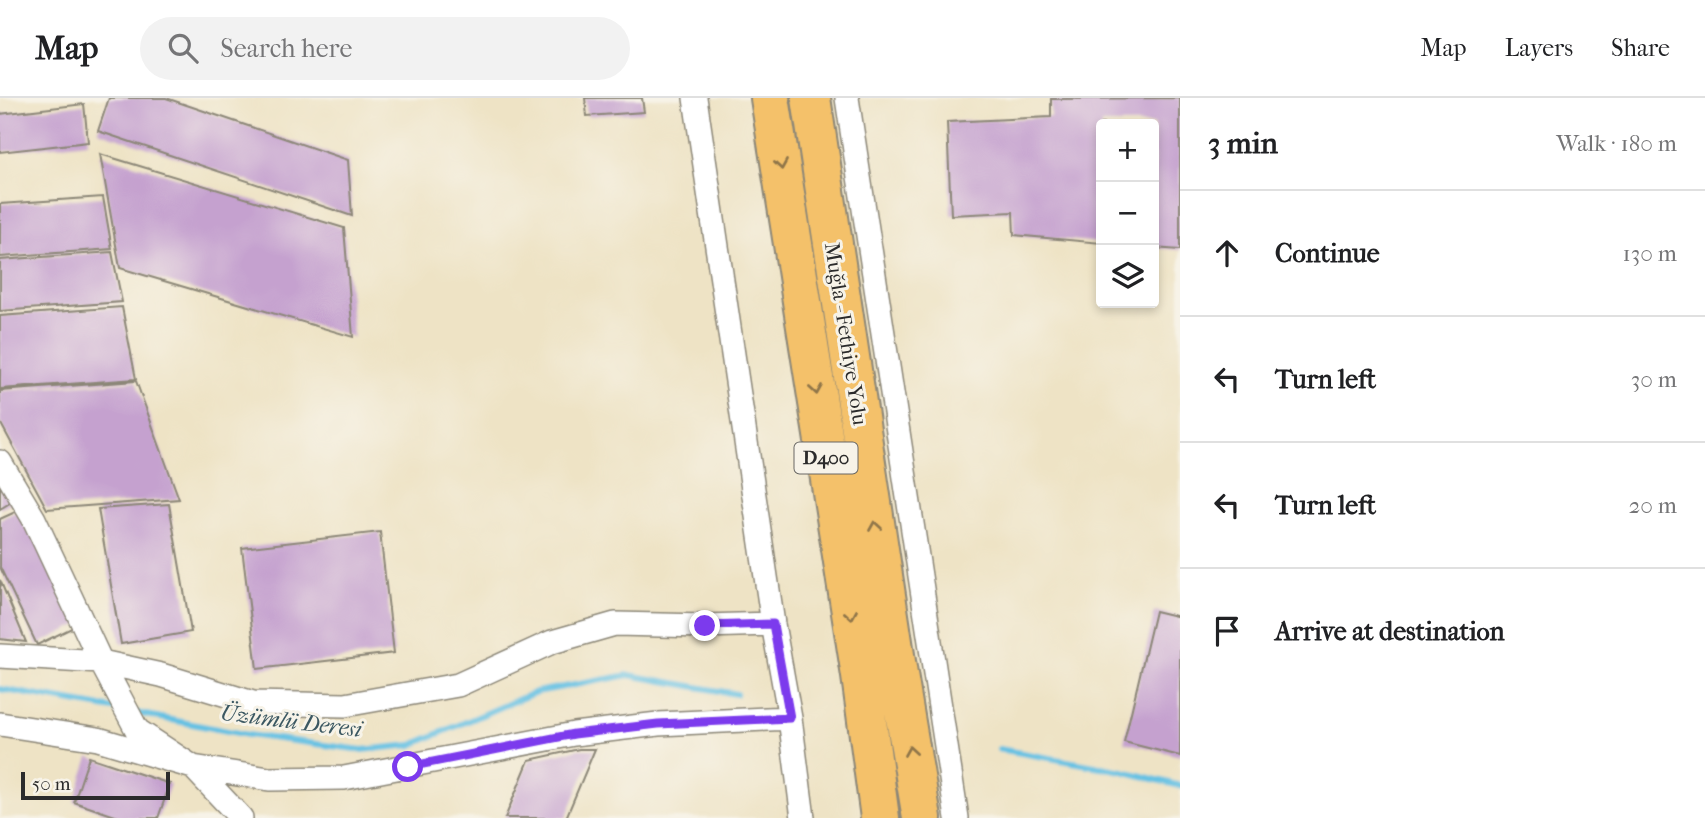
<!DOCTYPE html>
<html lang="en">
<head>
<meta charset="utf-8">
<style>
  :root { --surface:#fff; --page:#f2f2f2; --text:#202124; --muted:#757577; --line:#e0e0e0 }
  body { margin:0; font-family:"IM FELL French Canon",serif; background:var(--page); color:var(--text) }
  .controls { position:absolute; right:21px; top:21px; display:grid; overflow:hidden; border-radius:7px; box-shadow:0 4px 10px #0003 }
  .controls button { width:63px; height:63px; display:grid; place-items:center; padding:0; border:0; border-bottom:2px solid var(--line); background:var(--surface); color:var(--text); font:35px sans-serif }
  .scale { position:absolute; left:21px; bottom:18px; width:149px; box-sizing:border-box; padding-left:7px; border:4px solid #2b2b2b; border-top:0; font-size:19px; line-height:24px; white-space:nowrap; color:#2b2b2b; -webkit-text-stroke:5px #f7f3e8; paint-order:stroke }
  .stop { position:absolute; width:21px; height:21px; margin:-16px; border:5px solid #7c3aed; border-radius:50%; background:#fff }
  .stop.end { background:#7c3aed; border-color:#fff; box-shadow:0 2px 7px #0008 }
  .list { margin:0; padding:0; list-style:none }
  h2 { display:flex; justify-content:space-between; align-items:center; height:91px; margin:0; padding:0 28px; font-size:30px }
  h2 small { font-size:23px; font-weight:400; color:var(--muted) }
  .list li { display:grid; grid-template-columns:46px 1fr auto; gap:21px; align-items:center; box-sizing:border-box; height:126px; padding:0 28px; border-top:2px solid var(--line) }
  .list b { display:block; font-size:26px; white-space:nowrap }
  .list em { font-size:23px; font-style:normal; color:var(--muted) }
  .icon { flex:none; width:38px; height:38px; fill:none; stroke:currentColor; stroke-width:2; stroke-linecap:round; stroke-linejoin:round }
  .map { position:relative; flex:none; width:1180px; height:720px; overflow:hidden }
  header { display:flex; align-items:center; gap:42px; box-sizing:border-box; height:98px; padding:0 35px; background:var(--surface); border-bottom:2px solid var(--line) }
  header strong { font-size:33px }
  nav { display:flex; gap:38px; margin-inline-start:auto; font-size:24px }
  .search { width:490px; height:63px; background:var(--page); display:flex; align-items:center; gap:18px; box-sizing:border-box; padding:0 24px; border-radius:38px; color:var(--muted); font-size:26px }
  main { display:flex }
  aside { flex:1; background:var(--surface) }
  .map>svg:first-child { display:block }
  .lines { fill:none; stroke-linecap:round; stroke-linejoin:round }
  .stream { stroke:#65c1e3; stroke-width:6 }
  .building { fill:#c5a1cf }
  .street-casing { stroke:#8c8778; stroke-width:26 }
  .highway-casing { stroke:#8c8778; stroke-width:42 }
  .street { stroke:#fff; stroke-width:23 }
  .highway { stroke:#f4c16a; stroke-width:38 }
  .oneway { stroke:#90764a }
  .route { stroke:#7c3aed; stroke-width:9 }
  .labels { text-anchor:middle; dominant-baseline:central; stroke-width:6; stroke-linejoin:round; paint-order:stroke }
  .shield { fill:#f7f3e8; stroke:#686764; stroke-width:2 }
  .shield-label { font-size:19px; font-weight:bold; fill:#2b2b2b }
  .street-label { font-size:21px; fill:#2b2b2b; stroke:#f7f3e8 }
  .water-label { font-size:23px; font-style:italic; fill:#3c5862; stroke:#f7f3e8 }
</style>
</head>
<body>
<header>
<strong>Map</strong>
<div class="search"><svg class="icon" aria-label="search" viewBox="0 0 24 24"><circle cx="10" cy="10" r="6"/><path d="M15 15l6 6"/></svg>Search here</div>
<nav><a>Map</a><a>Layers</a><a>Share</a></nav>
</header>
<main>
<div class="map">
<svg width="1180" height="720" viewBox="0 0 1180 720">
  <rect width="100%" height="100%" fill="#f7f3e8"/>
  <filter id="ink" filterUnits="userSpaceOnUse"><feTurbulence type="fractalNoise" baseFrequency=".0143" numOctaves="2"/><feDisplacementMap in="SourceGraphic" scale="14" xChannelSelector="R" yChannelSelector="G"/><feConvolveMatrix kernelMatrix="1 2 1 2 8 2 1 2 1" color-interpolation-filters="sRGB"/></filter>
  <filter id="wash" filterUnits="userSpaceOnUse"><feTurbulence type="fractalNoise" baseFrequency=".00686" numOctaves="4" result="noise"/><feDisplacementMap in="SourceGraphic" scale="28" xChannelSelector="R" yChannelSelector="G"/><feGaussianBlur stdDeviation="1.57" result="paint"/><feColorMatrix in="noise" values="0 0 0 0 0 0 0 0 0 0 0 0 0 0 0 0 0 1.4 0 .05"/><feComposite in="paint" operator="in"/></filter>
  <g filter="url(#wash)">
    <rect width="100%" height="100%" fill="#eee3c5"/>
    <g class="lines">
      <path class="stream" d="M0,591L119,612
        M136,615L248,637L362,652L412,647L536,594L629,577L736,596
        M999,651L1123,673L1180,688"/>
    </g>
    <g id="blocks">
      <path class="building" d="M109,0H166L348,62L352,118L98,33Z
        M585,0H642L644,14L587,18Z
        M1180,0V152L1154,150V26H1101V145L1014,137L1013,114L951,117L947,24L1051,19V1Z
        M84,6L88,44L0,54V16Z
        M100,56L344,130L353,239L120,170Z
        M103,99L112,151L0,159V106Z
        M112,154L122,204L0,213V162Z
        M122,209L136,281L0,291V218Z
        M136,283L179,401L47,411L0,324V293Z
        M0,371L18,400L0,411Z
        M169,406L191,534L121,546L98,411Z
        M26,409L82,525L37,547L0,469V421Z
        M380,434L394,555L257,571L242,450Z
        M0,482L26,544L0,541Z
        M1155,513L1180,519V658L1124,644Z
        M579,651H595L566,720H505L529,662Z
        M89,659L170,686L158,720H121L74,704Z"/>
    </g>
  </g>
  <g filter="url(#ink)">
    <use href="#blocks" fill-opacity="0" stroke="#8c8778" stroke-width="2"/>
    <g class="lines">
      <defs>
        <path id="street" d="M695,0L773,526L790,620L803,720
          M847,0L957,720
          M0,364L34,421L101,564L137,632L193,669L241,720
          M0,558L101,564L161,577L253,605L345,607L458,587L552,544L615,526L705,528L773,526
          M0,626L98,641L193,669L269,681L344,680L574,636L658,626L790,620"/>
        <path id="highway" d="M770,0L861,578L880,720
          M811,0L898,577L922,720"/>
      </defs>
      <use href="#street" class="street-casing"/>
      <use href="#highway" class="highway-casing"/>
      <use href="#street" class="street"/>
      <use href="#highway" class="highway"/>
    </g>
    <defs><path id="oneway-chevron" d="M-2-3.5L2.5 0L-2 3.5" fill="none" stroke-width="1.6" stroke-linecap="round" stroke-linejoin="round" transform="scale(1.75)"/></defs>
    <g class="oneway">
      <use href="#oneway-chevron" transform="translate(781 67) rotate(81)"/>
      <use href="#oneway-chevron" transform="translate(816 292) rotate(81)"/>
      <use href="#oneway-chevron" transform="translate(875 428) rotate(-99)"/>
      <use href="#oneway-chevron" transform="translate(851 517) rotate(81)"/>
      <use href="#oneway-chevron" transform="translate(910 653) rotate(-99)"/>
    </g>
  </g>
  <g class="lines" filter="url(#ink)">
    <path class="route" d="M408,669L574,636L658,626L790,620L773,526L705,528"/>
  </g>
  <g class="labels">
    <rect class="shield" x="794.5" y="344.5" width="63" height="31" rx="5"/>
    <g class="shield-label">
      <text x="826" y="360">D400</text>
    </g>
    <g class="street-label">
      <text transform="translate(846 236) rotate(81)">Muğla - Fethiye Yolu</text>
    </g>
    <g class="water-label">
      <text transform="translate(291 623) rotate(7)">Üzümlü Deresi</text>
    </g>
  </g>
</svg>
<div class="controls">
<button>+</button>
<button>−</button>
<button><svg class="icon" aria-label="layers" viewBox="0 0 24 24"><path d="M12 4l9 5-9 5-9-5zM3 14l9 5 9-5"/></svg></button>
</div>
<div class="scale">50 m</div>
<div class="stop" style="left:408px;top:669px"></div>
<div class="stop end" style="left:705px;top:528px"></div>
</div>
<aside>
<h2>3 min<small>Walk · 180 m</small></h2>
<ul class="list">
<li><svg class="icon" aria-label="ahead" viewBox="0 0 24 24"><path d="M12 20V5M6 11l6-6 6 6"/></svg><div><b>Continue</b></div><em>130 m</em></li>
<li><svg class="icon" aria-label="left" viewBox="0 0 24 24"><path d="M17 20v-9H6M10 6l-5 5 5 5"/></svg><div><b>Turn left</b></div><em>30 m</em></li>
<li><svg class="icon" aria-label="left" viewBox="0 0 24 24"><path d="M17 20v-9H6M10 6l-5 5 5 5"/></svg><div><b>Turn left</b></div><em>20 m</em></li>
<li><svg class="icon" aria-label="arrive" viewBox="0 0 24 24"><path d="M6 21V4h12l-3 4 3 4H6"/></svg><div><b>Arrive at destination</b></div></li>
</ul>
</aside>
</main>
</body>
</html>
